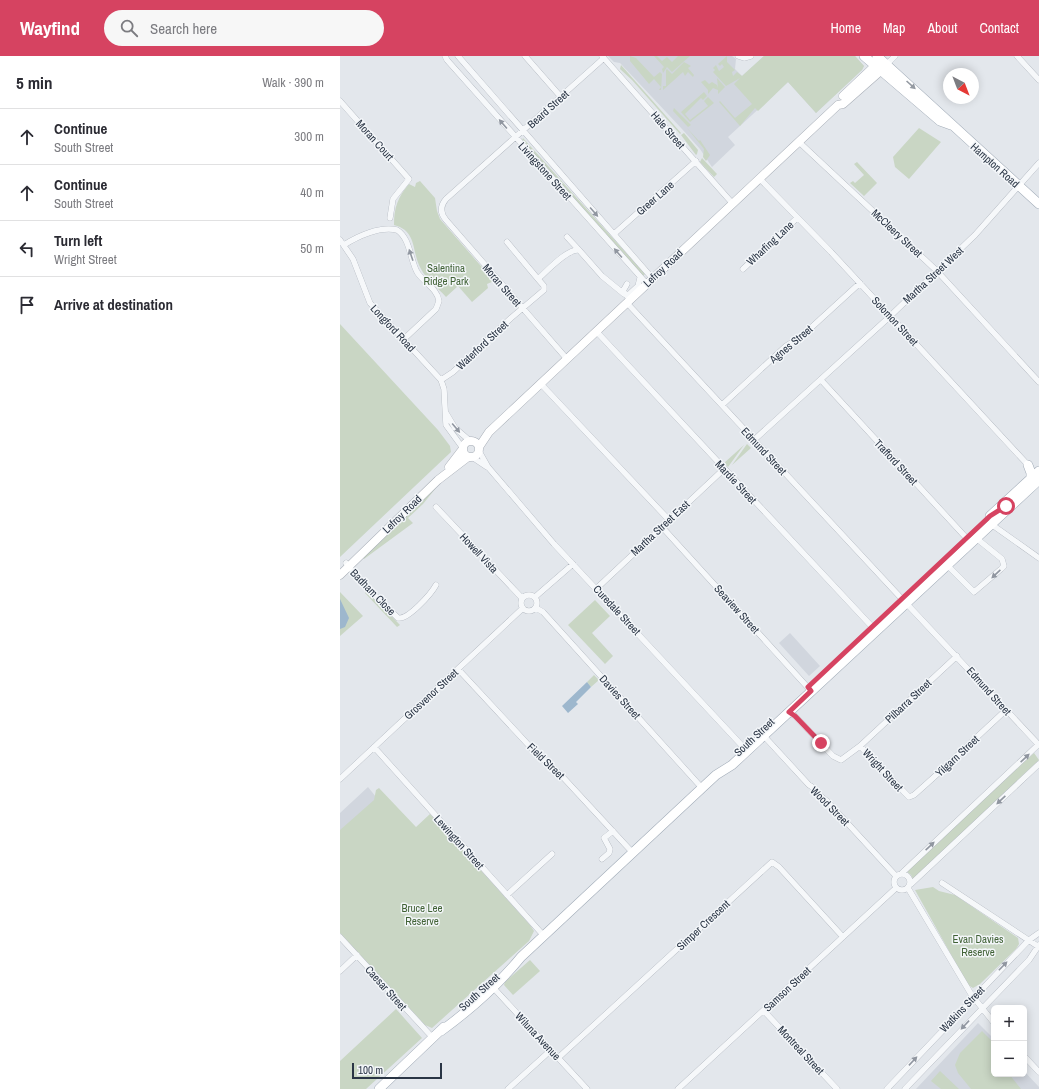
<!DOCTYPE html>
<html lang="en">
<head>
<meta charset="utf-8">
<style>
  :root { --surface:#fff; --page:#f7f7f7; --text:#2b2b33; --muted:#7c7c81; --line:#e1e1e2; --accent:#d64361 }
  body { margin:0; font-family:"Archivo Narrow",sans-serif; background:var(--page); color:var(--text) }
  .controls { position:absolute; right:12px; bottom:12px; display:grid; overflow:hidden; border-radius:6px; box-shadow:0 2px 10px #0003 }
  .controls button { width:36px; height:36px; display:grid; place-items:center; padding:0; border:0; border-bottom:1px solid var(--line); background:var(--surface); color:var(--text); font:20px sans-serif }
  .compass { position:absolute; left:603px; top:12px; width:36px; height:36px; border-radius:50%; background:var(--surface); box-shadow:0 2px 10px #0003; rotate:138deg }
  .scale { position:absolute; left:12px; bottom:10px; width:90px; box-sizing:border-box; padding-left:4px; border:2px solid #2a3545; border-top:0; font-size:11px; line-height:14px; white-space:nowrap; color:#2a3545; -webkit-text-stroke:3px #f3f6f9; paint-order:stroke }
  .stop { position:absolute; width:12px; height:12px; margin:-9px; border:3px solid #d64361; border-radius:50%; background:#fff }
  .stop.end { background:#d64361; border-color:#fff; box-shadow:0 1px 4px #0008 }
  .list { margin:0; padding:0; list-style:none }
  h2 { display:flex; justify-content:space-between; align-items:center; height:52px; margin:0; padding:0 16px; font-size:17px }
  h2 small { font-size:13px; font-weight:400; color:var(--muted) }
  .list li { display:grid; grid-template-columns:26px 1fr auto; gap:12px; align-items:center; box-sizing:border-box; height:56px; padding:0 16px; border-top:1px solid var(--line) }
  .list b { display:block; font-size:15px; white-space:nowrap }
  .list p { margin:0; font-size:13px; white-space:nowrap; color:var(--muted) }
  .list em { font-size:13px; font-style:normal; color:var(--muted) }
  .icon { flex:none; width:22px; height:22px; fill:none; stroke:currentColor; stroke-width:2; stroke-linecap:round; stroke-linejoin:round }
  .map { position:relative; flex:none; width:699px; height:1033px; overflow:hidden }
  header { display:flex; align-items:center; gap:24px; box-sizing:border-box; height:56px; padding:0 20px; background:var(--accent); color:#fff }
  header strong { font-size:19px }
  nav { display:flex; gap:22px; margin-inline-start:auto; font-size:14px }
  .search { width:280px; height:36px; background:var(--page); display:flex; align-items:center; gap:10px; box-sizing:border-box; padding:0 14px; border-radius:22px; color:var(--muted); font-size:15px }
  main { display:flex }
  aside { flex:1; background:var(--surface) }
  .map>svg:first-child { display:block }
  .built { fill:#d1d6de }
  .green { fill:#c9d6c4 }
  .water { fill:#9db7cd }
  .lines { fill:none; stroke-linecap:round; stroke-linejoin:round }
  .street-casing { stroke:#a8aeb7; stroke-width:6 }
  .secondary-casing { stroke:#a8aeb7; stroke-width:9 }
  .primary-casing { stroke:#a2acb8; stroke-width:10 }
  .street { stroke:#f6f8fa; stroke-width:5.5 }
  .secondary { stroke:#fff; stroke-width:8 }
  .primary { stroke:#fff; stroke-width:9 }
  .oneway { fill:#949aa2 }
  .oneway2 { fill:#9096a0 }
  .route { stroke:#d64361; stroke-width:5 }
  .labels { text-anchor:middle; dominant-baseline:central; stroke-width:3; stroke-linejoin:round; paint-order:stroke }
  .street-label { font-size:11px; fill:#2a3545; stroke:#f3f6f9 }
  .park-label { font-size:11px; fill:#416236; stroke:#f3f6f9 }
</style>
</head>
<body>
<header>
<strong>Wayfind</strong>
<div class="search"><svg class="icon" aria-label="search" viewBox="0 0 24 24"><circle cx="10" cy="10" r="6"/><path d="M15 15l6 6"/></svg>Search here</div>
<nav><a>Home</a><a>Map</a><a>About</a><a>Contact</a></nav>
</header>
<main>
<aside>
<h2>5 min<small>Walk · 390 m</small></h2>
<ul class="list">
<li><svg class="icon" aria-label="ahead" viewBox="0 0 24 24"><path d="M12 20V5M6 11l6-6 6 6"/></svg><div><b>Continue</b><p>South Street</p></div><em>300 m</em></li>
<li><svg class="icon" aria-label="ahead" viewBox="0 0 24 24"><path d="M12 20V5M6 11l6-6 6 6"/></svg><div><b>Continue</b><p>South Street</p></div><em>40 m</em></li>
<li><svg class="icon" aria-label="left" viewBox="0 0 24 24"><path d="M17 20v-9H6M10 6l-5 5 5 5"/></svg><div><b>Turn left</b><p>Wright Street</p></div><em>50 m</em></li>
<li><svg class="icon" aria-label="arrive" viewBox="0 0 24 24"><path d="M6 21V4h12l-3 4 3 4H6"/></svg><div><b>Arrive at destination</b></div></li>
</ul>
</aside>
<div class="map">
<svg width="699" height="1033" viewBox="0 0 699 1033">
  <rect width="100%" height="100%" fill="#e3e7ec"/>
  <path class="built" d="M268,0H392L396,3L395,13L402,20L424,0H515L524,10L522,14L476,57L448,26L388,81L395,89L372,111L360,93L342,73L280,7L274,6Z
    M450,577L480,610L469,620L439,587Z
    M28,731L44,751L0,813V757Z
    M638,967L654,983V1018H684V1015L699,1031V1033H576Z"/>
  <path class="green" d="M290,0L296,2L314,21L320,16L322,18L321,34H319L321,31L314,23L309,28L290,5Z
    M314,0H317L322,5L327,1L332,6L338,0H350L332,16L327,11L323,17L322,13L324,11Z
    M387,0V6L395,14L392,16L393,20L397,16L402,20L424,0H515L524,10L522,14L476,57L448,26L418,55L415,52L400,70L379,46L380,45L395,62L412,48L394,28L400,22L386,30L373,16L375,14L373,12L376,9L379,15L384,11L382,8L380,10L378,8Z
    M344,6L351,10L348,12L354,19L353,21L348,16L345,20L343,16L323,34V30H326V14L327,13L332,18Z
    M281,9L341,77L340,78L292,24L280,13Z
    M377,22L385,31L378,38V34L373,32L368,38V34L361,26L365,24L369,28L372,26L377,29L378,32Z
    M364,36L367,40L363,44L361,42L345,58L350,64L368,50L364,45L368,41L374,47L350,66L341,56Z
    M334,52L351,69L348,71L333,55Z
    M347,72L359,85L360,84L370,99L366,105L363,101L364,93Z
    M579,72L601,86L569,123L555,111L553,101Z
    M344,77L358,94L357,98L356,99L341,79Z
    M183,82L305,218L303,220L182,85Z
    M362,102L377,118L374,121L360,106Z
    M517,106L537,127L524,140L510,127L513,125L515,127L524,119L514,108Z
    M80,125L95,142L97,155L100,163L154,225L147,228L148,232L132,246L118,230L106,241C98,232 86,223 81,213C71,196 78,175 54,169C54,151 58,141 69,128L75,131L76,127Z
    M0,268L98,374L110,390L111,396L0,501Z
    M407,388L411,392L392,409Z
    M404,389L388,411L384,407Z
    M96,432L83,448L68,462L73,467L24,503L22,501Z
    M27,535L60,569L57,571L25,537Z
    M0,536L23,560L0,580Z
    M255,544L270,560L252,577L273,600L265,608L228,569Z
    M254,619L259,624L251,631L247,626Z
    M694,697L699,704L573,823L571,819L566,815Z
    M39,732L76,771L90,758L190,869L194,875L189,885L92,972L85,969L0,877V774L34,744L36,734Z
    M593,831L599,835L615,839L678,882L679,888L676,893L640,928L633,932L628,929L575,834Z
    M190,904L200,915L173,939L164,929L165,926Z
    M56,953L82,982L26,1033H0V1005Z
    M642,975L654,987V1018H669L681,1033H631L618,1017L615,1009L620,997Z
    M600,1015L619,1033H601L591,1025Z"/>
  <path class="water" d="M0,543L9,562L5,571L0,573Z
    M247,626L251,631L236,646L238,648L228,657L222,650Z"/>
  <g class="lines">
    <defs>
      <path id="street" d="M105,0L107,4L307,228
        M118,0L313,223
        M185,0L221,41
        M262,0L393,148
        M398,0L404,2L411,0
        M677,0L699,24
        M547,8L555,0
        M0,45L69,123L53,143L50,162
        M459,86L597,215L699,326
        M420,123L491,196L688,409
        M274,178L356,105
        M227,181L239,194
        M0,184L13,203L30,247L101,324L104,333L106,369L122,391
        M167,186L198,223C207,215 228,192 239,194L262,220L284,238
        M4,189C18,180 40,170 57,174C70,182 70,203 77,216C83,226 97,232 99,245L96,253L64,283
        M403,213L457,162
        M287,228L283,235L287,240L298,230L300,222
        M287,247L562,543
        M256,275L536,575
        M227,303L106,164C100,157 100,150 106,143L264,2
        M101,324L113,316L171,262L204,234V230L198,223
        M481,324L631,487
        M200,327L329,464
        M382,349L446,290L462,280L520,227
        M106,357L115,372L129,384
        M414,384L546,264L635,179L699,107
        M139,395L148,411L214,488L407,695
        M132,401L147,411
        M96,451L182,542
        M651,468L699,502
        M322,471L471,635
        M6,507L25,530L58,562C68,564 91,538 96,529
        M607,509L634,536L661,513L664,510L662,503L636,482
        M257,532L384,413
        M181 547a8 8 0 1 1 16 0a8 8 0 1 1-16 0Z
        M195,541L233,508
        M566,547L699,689
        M196,552L203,556L362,732
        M118,613L195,696L220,718L293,797
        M449,656L455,660L493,700L501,704L520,690L617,600
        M423,679L469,729C478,733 479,741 487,745L556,820
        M520,690L569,741L574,739L593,722L666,654
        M34,691L204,880
        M0,723L183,552
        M262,803L269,797L270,793L264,782L273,775
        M562,817L699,688
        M554 826a8 8 0 1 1 16 0a8 8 0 1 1-16 0Z
        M602,827L699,891
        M571,828L699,708
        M568,832L631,938L654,967
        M167,839L212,798
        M0,881L93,982
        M0,915L17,899
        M149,927L247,1033
        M424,955L497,1033
        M684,1000L699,1016
        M218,1002L432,806L439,811L503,881
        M168,1033L211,994
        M338,1033L556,832
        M547,1033L689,884L699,877
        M565,1033L689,904L699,889"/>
      <path id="secondary" d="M503,40L540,5
        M123 393a8 8 0 1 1 16 0a8 8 0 1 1-16 0Z
        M139,391L149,376L498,49L503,48L545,11
        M109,411L122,394
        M0,519L98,424L128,401"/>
      <path id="primary" d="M524,0L600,65L611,69
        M537,0L699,148
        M688,409L691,417V422
        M650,460L699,415
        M101,975C130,954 158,929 181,901L362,732L376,719L392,709L699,424
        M39,1033L104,971"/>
    </defs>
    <use href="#street" class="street-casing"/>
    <use href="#secondary" class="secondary-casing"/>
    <use href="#primary" class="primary-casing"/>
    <use href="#street" class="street"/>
    <use href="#secondary" class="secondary"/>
    <use href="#primary" class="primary"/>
  </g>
  <defs><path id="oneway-solid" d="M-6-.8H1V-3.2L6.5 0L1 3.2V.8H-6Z"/></defs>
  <use class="oneway" href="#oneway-solid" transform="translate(571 29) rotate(42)"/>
  <g class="oneway2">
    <use href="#oneway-solid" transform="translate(163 68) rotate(-131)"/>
    <use href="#oneway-solid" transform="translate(254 156) rotate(49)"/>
    <use href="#oneway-solid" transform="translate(278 197) rotate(-131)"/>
    <use href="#oneway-solid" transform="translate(71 199) rotate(-109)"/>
    <use href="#oneway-solid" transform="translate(116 372) rotate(50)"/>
    <use href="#oneway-solid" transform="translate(656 518) rotate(137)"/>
    <use href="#oneway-solid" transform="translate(685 702) rotate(-43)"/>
    <use href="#oneway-solid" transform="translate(661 744) rotate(137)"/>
    <use href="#oneway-solid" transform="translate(590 790) rotate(-43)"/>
    <use href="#oneway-solid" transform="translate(663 910) rotate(-46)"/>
    <use href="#oneway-solid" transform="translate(625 969) rotate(133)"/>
    <use href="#oneway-solid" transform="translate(573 1005) rotate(-47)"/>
  </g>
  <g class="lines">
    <path class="route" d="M481,687L455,660L449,656L471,635L468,631L650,460L666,450"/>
  </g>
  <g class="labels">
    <g class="street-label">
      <text transform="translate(208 53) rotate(-42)">Beard Street</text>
      <text transform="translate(328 74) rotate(49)">Hale Street</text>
      <text transform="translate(35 84) rotate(48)">Moran Court</text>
      <text transform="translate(655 109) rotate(42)">Hampton Road</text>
      <text transform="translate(205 115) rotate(48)">Livingstone Street</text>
      <text transform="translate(315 142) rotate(-41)">Greer Lane</text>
      <text transform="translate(557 177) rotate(43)">McCleery Street</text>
      <text transform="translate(430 187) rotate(-43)">Wharfing Lane</text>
      <text transform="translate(323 212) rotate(-43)">Lefroy Road</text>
      <text transform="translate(593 219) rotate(-43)">Martha Street West</text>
      <text transform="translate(162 229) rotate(49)">Moran Street</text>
      <text transform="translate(555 265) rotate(47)">Solomon Street</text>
      <text transform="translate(53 272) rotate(47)">Longford Road</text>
      <text transform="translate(451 288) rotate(-40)">Agnes Street</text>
      <text transform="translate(142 289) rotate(-43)">Waterford Street</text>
      <text transform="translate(424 395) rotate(47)">Edmund Street</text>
      <text transform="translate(556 406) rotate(47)">Trafford Street</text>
      <text transform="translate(396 426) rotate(47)">Mardie Street</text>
      <text transform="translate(62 458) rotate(-44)">Lefroy Road</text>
      <text transform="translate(320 472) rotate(-43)">Martha Street East</text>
      <text transform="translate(139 497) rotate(47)">Howell Vista</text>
      <text transform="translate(33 536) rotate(46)">Badham Close</text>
      <text transform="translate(397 553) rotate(48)">Seaview Street</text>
      <text transform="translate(277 554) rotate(47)">Curedale Street</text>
      <text transform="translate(649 635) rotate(48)">Edmund Street</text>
      <text transform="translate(91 638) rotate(-43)">Grosvenor Street</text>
      <text transform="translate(280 641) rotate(48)">Davies Street</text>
      <text transform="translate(568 645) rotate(-43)">Pilbarra Street</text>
      <text transform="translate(414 681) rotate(-43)">South Street</text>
      <text transform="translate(617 700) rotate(-43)">Yilgarn Street</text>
      <text transform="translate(206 705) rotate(44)">Field Street</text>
      <text transform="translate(543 714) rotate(47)">Wright Street</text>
      <text transform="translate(490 750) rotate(45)">Wood Street</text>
      <text transform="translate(119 786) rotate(48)">Lewington Street</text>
      <text transform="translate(363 869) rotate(-43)">Simper Crescent</text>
      <text transform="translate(46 932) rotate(48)">Caesar Street</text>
      <text transform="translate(447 933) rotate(-43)">Samson Street</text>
      <text transform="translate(139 936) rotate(-42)">South Street</text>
      <text transform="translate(622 953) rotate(-46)">Watkins Street</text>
      <text transform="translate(198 980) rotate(47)">Wiluna Avenue</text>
      <text transform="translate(461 994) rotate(47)">Montreal Street</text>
    </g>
    <g class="park-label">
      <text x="106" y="212">Salentina<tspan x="106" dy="13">Ridge Park</tspan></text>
      <text x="82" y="852">Bruce Lee<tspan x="82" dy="13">Reserve</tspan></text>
      <text x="638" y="883">Evan Davies<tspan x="638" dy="13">Reserve</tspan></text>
    </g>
  </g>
</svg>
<div class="controls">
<button>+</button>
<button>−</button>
</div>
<svg class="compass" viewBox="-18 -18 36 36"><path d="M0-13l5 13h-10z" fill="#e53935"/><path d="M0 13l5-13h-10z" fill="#7c7c81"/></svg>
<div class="scale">100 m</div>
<div class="stop" style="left:666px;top:450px"></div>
<div class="stop end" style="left:481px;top:687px"></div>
</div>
</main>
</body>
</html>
